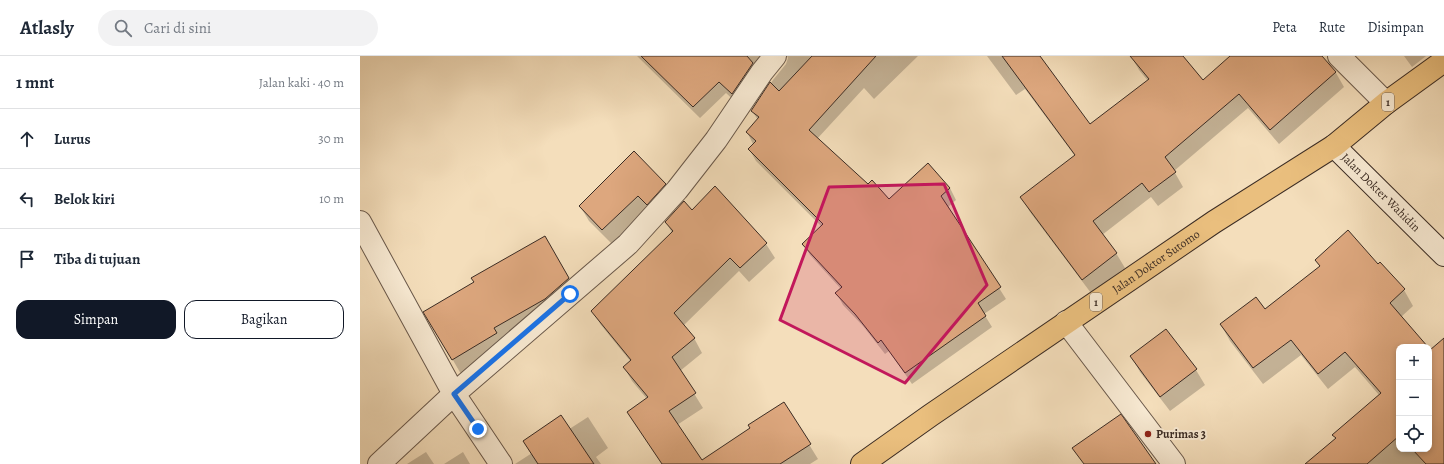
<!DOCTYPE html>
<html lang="id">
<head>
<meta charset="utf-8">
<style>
  :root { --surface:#fff; --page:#f2f2f3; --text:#1f2937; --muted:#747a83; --line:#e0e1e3; --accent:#111827 }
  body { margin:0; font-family:Alegreya,serif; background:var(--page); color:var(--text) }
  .controls { position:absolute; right:12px; bottom:12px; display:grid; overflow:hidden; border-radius:8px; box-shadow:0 2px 6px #0003 }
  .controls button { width:36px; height:36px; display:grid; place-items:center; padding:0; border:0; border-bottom:1px solid var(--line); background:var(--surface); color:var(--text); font:20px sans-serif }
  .stop { position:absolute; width:12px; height:12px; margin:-9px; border:3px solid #1a73e8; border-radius:50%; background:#fff }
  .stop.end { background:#1a73e8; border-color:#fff; box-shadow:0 1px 4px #0008 }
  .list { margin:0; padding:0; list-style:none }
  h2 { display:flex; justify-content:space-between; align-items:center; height:52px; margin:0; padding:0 16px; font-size:17px }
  h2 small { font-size:13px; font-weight:400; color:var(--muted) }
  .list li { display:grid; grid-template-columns:26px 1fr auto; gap:12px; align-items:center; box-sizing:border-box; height:60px; padding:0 16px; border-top:1px solid var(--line) }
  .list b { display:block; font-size:15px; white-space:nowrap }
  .list em { font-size:13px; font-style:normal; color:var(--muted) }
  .actions { display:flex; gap:8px; padding:12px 16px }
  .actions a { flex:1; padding:9px 0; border:1px solid var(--accent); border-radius:12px; text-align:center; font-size:14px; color:var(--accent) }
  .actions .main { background:var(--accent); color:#fff }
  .icon { flex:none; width:22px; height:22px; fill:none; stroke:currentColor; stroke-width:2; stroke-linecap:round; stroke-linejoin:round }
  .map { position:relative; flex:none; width:1084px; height:408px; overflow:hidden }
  header { display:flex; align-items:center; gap:24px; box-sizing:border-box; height:56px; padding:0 20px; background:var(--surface); border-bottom:1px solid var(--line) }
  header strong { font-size:19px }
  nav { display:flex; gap:22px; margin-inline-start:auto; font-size:14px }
  .search { width:280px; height:36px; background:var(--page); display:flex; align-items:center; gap:10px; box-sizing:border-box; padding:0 14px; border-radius:22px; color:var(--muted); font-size:15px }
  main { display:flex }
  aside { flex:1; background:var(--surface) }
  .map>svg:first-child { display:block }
  .shadow { fill:#0003 }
  .building { fill:#dda77e; stroke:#3b2c24 }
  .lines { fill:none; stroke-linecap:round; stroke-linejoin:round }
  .street-casing { stroke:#69584a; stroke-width:24 }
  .secondary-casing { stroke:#3b2c24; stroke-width:24 }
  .highway-casing { stroke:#3b2c24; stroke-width:24 }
  .street { stroke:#f8ead3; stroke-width:22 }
  .secondary { stroke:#f8ead3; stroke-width:22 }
  .highway { stroke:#eabf7e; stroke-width:22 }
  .route { stroke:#1a73e8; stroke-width:5 }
  .marked { fill:#c2185b; fill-opacity:0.2; stroke:#c2185b; stroke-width:3; stroke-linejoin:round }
  .poi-dot { fill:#8f2418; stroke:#f8ead3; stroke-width:1.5 }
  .labels { text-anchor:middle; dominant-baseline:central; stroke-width:4; stroke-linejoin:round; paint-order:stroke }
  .shield { fill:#f8ead3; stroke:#746558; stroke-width:1 }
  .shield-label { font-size:11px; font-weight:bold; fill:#3b2c24 }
  .street-label { font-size:12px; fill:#3b2c24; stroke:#f8ead3 }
  .poi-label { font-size:12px; font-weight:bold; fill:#3b2c24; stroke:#f8ead3; text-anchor:start }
</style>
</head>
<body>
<header>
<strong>Atlasly</strong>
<div class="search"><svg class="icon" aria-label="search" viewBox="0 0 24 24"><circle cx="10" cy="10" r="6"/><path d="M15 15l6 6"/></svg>Cari di sini</div>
<nav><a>Peta</a><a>Rute</a><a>Disimpan</a></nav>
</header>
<main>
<aside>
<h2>1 mnt<small>Jalan kaki · 40 m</small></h2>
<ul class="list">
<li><svg class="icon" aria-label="ahead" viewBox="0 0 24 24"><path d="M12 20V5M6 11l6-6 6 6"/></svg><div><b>Lurus</b></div><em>30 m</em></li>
<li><svg class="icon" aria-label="left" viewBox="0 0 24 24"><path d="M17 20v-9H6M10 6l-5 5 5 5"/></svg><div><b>Belok kiri</b></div><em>10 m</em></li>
<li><svg class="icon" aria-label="arrive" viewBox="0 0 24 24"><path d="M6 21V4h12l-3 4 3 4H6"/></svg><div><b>Tiba di tujuan</b></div></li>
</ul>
<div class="actions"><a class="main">Simpan</a><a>Bagikan</a></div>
</aside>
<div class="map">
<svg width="1084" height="408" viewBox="0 0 1084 408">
  <rect width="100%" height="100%" fill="#f4debb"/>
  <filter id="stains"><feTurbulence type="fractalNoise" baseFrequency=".005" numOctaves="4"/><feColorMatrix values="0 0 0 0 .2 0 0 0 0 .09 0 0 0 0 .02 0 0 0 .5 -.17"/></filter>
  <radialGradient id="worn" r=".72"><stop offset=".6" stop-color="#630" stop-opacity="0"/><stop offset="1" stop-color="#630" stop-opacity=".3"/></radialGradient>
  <path class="shadow" d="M277,0H417L379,49L366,37L340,62Z
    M427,0H558L514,43L504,32L457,83L508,129L529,145L590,132L596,144L588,151L646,243L624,258L632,271L552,328L529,295L525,298L503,270L483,249L477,238L481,233L450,199L444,188L462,171L396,105L389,93L393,88L387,76L398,64L392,55L413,24L426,8L428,2Z
    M627,0H680L687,12L730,70L788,25L779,14L771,0H821L843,26L906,0H962L963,3L976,17L984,31L919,88L888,52L814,115L823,131L798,150L791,141L742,179L756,197L765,212L731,237L670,156L662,142L715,100L665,33L656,39Z
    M1044,0H1066L1052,11Z
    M305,128L314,143L252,188L229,165L220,150Z
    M355,131L406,188L415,202L389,226L379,215L323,270L334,282L342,297L320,315L343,352L317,369L342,406L391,372L424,348L458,403L450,408H302L268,356L287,343L272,325L264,311L271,306L241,269L232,255L312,177L306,166L332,156Z
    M185,181L217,237L101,318L65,256L115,226Z
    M956,204L1018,209L1020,207L1044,234L1053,250L1041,261L1067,291H1039V393H1069V294L1084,300V408H946L976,383L974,379L1019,339L995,311L968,333L941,299L903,328L870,285L861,269L904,254L960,211Z
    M771,300L836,314L845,329L810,355L780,316Z
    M228,361L248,392L236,401L241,408H155Z
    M66,396L74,408H47Z
    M103,396L110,408H84Z"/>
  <path class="building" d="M281,0H387L393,7L372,38L359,26L333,51Z
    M452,0H516L449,74L508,128L512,124L529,143L568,107L590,132L581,140L641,231L618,247L626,260L545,317L521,284L518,287L495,258L475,237L482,231L442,188L463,168L388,93L396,85L386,76L399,61L391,55L410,26L419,35Z
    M642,0H680L730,68L789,23L770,0H823L843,24L870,0H962L976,16L910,74L879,38L805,101L816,116L789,136L782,127L733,165L757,197L722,224L660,141L715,99Z
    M274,95L306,128L287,149L278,140L242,174L219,150Z
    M355,130L407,187L380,212L370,202L314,257L335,282L312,301L336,337L309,355L342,404L390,372L388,369L424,346L451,388L420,408H302L267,356L288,341L263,311L271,304L231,255L313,175L305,166L324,145L332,154Z
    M988,174L1018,208L1020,206L1045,233L1030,247L1068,291H1039V380L1007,408H945L976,382L972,379L1021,337L985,296L958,318L931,284L893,312L860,268L896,241L905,253L960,210L955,204Z
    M185,180L209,222L185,243L134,272L137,277L92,304L63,256L114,226L111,222Z
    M806,273L837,313L800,341L770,300Z
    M1084,282V408H1066L1052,393H1069V292L1070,294Z
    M761,358L796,408H724L712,392Z
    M201,359L234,408H178L163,385Z"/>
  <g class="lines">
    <defs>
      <path id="street" d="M979,0L1026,47
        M0,166L94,338L141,408
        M706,266L814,408
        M19,408L94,338L268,188L317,134L356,84L402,16L415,0"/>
      <g id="secondary">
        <path id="s1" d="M974,90L1084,199"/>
      </g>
      <g id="highway">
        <path id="s2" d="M502,408L571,359L854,166L974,90L1026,47L1084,5"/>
      </g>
    </defs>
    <use href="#street" class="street-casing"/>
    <use href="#secondary" class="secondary-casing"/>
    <use href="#highway" class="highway-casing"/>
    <use href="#street" class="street"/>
    <use href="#secondary" class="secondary"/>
    <use href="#highway" class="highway"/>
  </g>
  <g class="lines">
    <path class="route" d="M118,373L94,338L210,238"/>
  </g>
  <path class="marked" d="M584,128L627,229L545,327L420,264L469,131Z"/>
  <circle class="poi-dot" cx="788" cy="378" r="4"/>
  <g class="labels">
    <g class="shield">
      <rect x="1022" y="37" width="12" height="18" rx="3"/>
      <rect x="730" y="237" width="12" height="18" rx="3"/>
    </g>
    <g class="shield-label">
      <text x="1028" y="46">1</text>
      <text x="736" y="246">1</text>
    </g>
    <g class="street-label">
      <text stroke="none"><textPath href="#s1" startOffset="66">Jalan Dokter Wahidin</textPath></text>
      <text stroke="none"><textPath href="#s2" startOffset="357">Jalan Doktor Sutomo</textPath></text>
    </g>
    <g class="poi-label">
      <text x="796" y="378">Purimas 3</text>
    </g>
  </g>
  <rect width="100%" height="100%" filter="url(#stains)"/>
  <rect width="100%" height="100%" fill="url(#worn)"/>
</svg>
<div class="controls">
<button>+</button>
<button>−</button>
<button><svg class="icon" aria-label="locate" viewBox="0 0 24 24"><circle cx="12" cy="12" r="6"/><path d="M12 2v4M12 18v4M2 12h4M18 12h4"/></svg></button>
</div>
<div class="stop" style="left:210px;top:238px"></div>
<div class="stop end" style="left:118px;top:373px"></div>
</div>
</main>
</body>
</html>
